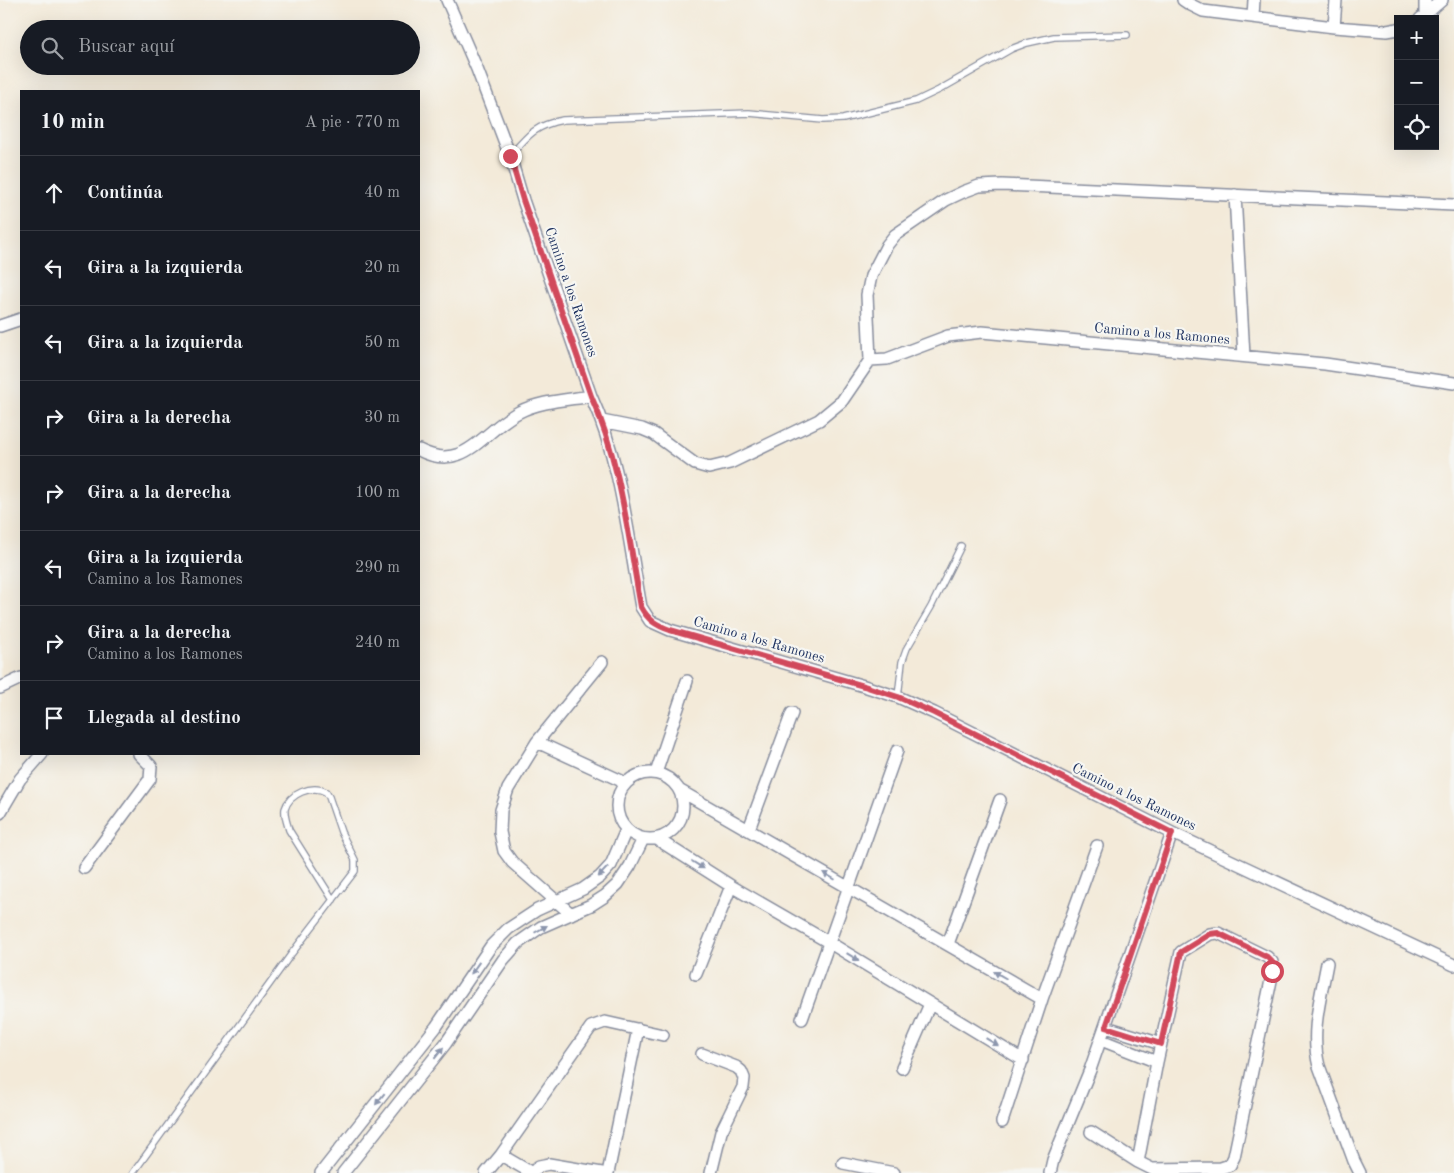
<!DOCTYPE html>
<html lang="es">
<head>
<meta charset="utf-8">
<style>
  :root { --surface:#171b24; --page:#20242c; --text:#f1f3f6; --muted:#9ea1a6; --line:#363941 }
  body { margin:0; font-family:"Old Standard TT",serif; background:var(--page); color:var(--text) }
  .controls { position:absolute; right:15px; top:15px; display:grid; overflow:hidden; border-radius:0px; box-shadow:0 5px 20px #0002 }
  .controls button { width:45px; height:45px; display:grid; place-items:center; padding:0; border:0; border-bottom:1px solid var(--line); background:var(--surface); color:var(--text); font:25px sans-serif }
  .stop { position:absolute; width:15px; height:15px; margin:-11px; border:4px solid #d1495b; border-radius:50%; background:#fff }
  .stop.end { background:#d1495b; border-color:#fff; box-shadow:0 1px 5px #0008 }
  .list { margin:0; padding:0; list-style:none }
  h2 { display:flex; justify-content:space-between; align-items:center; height:65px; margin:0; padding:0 20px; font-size:21px }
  h2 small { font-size:16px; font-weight:400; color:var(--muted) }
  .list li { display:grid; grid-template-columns:32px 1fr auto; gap:15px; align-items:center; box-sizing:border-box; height:75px; padding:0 20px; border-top:1px solid var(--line) }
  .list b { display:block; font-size:19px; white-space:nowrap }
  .list p { margin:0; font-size:16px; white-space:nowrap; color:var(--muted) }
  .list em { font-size:16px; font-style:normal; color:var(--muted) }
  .icon { flex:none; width:28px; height:28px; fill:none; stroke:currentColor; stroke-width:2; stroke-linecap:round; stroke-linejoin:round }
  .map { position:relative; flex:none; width:1454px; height:1173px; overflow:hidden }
  .search { position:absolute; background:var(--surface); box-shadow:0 5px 20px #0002; left:20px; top:20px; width:400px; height:55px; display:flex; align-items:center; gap:12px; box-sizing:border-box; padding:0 18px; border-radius:28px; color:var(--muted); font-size:19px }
  .panel { position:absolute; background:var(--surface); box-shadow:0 5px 20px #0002; left:20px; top:90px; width:400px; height:665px; border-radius:0px }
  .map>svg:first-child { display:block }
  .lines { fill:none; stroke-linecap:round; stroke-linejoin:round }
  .service-casing { stroke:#878c9c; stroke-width:8 }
  .minor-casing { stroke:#878c9c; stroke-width:14 }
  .service { stroke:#fff; stroke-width:5.5 }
  .minor { stroke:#fff; stroke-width:11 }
  .oneway { fill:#8d97ae }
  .route { stroke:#d1495b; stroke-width:6 }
  .labels { text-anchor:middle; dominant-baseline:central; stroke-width:4.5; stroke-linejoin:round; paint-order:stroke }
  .street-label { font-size:14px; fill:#1b2f5e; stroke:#f6f6f2 }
</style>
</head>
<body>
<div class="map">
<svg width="1454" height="1173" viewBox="0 0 1454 1173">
  <rect width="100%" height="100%" fill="#f6f6f2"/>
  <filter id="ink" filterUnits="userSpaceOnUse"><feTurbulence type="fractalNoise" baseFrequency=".02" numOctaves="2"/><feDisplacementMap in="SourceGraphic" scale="10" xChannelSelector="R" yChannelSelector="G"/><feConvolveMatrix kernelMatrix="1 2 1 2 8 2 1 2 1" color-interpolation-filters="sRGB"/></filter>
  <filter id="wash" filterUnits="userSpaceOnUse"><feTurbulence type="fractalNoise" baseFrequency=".0096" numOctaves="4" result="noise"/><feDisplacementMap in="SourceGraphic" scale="20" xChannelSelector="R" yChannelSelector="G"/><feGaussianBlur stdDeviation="1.12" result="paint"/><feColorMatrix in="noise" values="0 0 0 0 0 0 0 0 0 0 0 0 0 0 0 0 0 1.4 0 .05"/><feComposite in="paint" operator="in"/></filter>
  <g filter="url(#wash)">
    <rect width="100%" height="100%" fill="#f3ead9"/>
  </g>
  <g filter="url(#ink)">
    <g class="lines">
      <defs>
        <path id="service" d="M510,156C527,136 535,125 563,120L749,113L823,120L843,119L916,101L939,90L1011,49L1027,43L1054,37L1127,35
          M898,697L902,662L907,648L931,607L961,546
          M133,1173L292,953L355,871V860L341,832L329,797L326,792C312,784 289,794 285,809C284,816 287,823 289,830L333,900"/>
        <path id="minor" d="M447,0L477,69L510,156L523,200L591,396C621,462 628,536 641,607L650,621L670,630L864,686L898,697L934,713L1172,833L1454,965
          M1183,0L1189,4L1203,11L1334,27L1387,31L1398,29
          M1425,15V0
          M1253,17L1254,0
          M1420,19L1442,0
          M1334,27L1336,0
          M1235,195L1244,356
          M0,326L21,319
          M870,360L887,359L948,336L982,332L1325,364L1454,383
          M602,421L642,429L654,434L695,464L709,468L730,463L819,420L842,401L870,360L867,295L871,276L887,245L895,235L914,222L946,200L963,192L979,186L1002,185L1454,205
          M419,450C465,474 483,430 519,412C540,401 568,400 591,396
          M0,688L21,678
          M537,742L626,783
          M617 806a33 33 0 1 1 66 0a33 33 0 1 1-66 0Z
          M656,773L687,681
          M679,790L1042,999
          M0,813L20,779L42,754
          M749,829L792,713
          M657,839L731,886L830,943L1023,1060
          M84,868L150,779L151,766L139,754
          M571,914L512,862L504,851L500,832L501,810L508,789L537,742L602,662
          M948,944L1000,800
          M1327,963C1321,997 1310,1032 1319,1066L1354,1161L1360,1173
          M696,974L731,886
          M802,1019L897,751
          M1106,1027L1161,1044
          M1101,1040L1157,1062
          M702,1054L736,1067L741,1071L744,1078L743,1087L721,1132L711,1173
          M902,1068L930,1004
          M1002,1122L1042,999L1097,846
          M1091,1132L1138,1162L1152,1169L1221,1168L1230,1165L1234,1157L1273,971L1272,962L1267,957L1218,933L1210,934L1181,952L1157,1062L1138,1162
          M501,1155L591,1027L605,1022L663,1035
          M843,1163L894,1173
          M321,1173L436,1027L491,946L508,929L537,910L583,889L600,877L611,865L626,830
          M343,1173L446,1043L503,960L518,943L541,927L591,905L605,896L618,884L630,866L643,839
          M486,1173L501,1155L532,1173
          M532,1173L539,1166L549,1164L602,1173
          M608,1173L638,1029
          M1050,1173L1053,1160L1090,1070L1172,833"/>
      </defs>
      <use href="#service" class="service-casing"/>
      <use href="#minor" class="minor-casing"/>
      <use href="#service" class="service"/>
      <use href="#minor" class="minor"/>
    </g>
    <defs><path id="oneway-solid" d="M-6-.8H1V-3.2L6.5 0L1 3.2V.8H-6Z" transform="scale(1.25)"/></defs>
    <g class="oneway">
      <use href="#oneway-solid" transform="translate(698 865) rotate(32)"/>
      <use href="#oneway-solid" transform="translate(603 872) rotate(133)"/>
      <use href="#oneway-solid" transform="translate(829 876) rotate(-150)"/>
      <use href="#oneway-solid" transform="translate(541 929) rotate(-30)"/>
      <use href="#oneway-solid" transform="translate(853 957) rotate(31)"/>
      <use href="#oneway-solid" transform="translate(475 968) rotate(125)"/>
      <use href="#oneway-solid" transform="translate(1000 975) rotate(-150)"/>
      <use href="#oneway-solid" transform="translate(992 1042) rotate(31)"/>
      <use href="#oneway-solid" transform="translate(439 1053) rotate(-52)"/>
      <use href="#oneway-solid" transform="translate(380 1099) rotate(128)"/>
    </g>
  </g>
  <g class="lines" filter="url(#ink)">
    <path class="route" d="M510,156L523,200L591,396C621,462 628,536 641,607C648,620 656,625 670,630L864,686L898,697L934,713L1172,833L1106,1027L1161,1044L1181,952L1210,934L1218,933L1267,957L1272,962V971"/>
  </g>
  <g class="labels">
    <g class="street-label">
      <text transform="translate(571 292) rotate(71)">Camino a los Ramones</text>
      <text transform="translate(1162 334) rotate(5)">Camino a los Ramones</text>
      <text transform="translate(759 640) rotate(16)">Camino a los Ramones</text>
      <text transform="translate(1134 797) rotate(26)">Camino a los Ramones</text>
    </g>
  </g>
</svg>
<div class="controls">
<button>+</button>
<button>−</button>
<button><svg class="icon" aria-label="locate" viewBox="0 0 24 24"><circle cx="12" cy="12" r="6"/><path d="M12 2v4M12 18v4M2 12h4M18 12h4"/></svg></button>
</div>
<div class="stop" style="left:1272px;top:971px"></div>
<div class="stop end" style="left:510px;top:156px"></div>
<div class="search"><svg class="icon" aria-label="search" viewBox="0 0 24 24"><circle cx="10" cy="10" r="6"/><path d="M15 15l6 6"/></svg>Buscar aquí</div>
<section class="panel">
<h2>10 min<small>A pie · 770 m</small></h2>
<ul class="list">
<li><svg class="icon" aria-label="ahead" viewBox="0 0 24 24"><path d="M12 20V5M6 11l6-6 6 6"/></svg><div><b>Continúa</b></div><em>40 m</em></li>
<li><svg class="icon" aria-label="left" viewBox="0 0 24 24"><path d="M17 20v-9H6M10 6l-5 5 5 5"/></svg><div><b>Gira a la izquierda</b></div><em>20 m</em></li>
<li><svg class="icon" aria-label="left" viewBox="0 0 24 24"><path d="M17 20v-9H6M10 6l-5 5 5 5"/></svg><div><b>Gira a la izquierda</b></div><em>50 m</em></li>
<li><svg class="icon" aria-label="right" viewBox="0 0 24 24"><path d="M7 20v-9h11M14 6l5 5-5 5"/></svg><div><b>Gira a la derecha</b></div><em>30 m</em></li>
<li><svg class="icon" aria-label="right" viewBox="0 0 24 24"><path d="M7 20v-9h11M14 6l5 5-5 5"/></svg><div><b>Gira a la derecha</b></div><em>100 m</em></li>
<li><svg class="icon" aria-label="left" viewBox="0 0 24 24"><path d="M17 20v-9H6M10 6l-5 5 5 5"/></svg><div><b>Gira a la izquierda</b><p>Camino a los Ramones</p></div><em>290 m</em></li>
<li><svg class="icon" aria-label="right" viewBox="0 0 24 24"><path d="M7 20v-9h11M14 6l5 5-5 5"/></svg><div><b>Gira a la derecha</b><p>Camino a los Ramones</p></div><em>240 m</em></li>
<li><svg class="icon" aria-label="arrive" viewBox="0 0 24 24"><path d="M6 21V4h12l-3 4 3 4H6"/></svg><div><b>Llegada al destino</b></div></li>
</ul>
</section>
</div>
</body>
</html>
